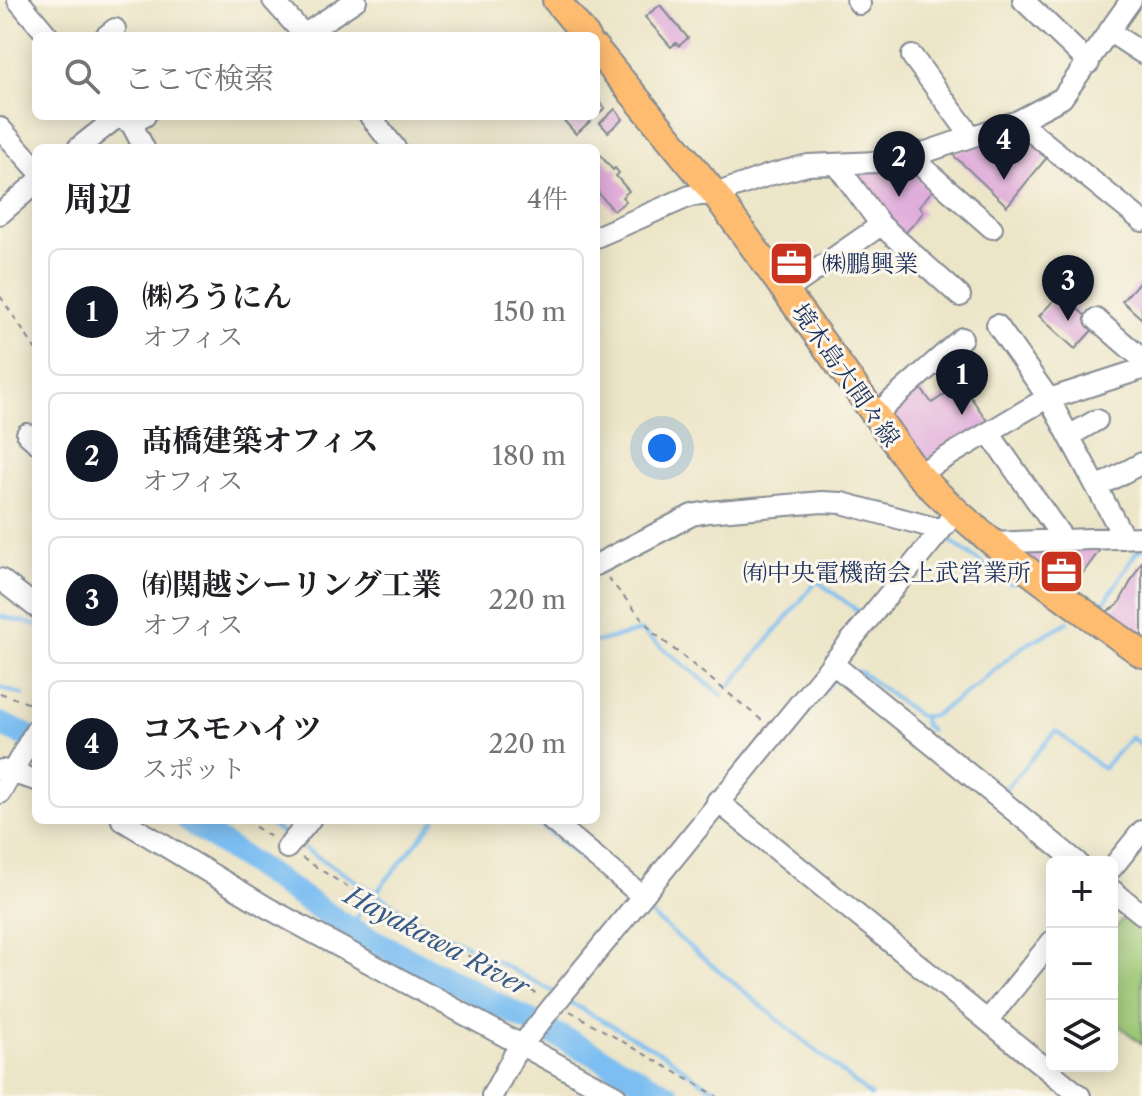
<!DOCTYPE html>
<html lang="ja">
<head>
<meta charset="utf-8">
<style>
  :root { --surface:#fff; --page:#f2f2f2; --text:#202124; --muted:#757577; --line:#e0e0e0; --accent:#111827 }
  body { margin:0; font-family:"Libre Caslon Text","Noto Serif JP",serif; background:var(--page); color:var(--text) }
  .controls { position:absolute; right:24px; bottom:24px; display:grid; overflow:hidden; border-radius:12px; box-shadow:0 4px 20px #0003 }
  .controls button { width:72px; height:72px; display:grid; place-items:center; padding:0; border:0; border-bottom:2px solid var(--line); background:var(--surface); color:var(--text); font:40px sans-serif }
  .you { position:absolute; left:662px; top:448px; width:28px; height:28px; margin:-20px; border:6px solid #fff; border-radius:50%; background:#1a73e8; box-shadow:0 0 0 12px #1a73e833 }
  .badge { display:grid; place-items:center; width:52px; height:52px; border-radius:50%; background:var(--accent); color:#fff; font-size:26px; font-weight:700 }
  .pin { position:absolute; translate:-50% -66px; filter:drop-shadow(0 2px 4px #0008) }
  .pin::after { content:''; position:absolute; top:42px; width:28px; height:24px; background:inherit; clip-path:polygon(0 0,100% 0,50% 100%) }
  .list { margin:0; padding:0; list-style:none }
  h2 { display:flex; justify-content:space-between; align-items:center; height:104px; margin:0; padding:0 32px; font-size:34px }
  h2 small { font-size:26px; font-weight:400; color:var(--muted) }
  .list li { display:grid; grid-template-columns:52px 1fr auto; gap:24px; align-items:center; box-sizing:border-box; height:128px; margin:0 16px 16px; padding:0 16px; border:2px solid var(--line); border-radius:12px }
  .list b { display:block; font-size:30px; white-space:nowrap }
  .list p { margin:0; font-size:26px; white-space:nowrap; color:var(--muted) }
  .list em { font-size:26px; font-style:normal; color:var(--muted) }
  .icon { flex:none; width:44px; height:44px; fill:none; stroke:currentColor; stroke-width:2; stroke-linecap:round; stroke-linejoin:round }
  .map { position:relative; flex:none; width:1142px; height:1096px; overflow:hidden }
  .search { position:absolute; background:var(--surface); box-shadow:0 4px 20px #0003; left:32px; top:32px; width:568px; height:88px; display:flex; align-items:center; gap:20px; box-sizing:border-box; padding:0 28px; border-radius:12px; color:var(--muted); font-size:30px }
  .panel { position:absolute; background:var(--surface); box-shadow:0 4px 20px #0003; left:32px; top:144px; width:568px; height:680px; border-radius:12px }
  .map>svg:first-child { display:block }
  .green { fill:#9dc875; stroke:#5c7c6a; stroke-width:2 }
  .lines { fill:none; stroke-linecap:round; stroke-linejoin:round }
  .stream { stroke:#7bbef1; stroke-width:4 }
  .river { stroke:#7bbef1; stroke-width:24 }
  .building { fill:#e0acda }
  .minor-casing { stroke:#848a92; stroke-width:24 }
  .major-casing { stroke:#848a92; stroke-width:30 }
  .path { stroke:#848a92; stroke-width:2; stroke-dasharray:6 6; stroke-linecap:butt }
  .minor { stroke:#fff; stroke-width:20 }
  .major { stroke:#febc70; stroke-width:26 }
  .labels { text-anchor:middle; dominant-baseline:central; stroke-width:6; stroke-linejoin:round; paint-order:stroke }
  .poi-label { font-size:24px; fill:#1b2f5e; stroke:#fbf7ec; text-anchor:start }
  .street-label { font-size:24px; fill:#1b2f5e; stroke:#fbf7ec }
  .water-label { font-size:26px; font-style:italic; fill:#385a8a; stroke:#fbf7ec }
</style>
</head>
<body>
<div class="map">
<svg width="1142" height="1096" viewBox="0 0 1142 1096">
  <rect width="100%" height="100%" fill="#fbf7ec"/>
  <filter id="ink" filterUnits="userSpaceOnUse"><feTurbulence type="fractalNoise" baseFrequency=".0125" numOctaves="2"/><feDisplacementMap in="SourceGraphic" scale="16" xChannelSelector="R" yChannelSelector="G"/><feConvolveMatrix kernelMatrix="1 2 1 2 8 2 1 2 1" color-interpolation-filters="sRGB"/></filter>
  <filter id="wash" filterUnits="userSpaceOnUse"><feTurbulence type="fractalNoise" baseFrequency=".006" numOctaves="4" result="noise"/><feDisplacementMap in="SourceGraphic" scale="32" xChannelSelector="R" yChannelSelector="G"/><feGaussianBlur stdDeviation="1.8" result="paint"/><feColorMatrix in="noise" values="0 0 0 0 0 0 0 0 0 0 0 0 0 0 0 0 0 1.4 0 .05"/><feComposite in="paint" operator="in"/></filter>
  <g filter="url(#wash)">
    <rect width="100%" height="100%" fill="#ece5c7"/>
    <path class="green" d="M1128,912L1142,923V1044L1112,1020V932Z"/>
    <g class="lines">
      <path class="stream" d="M945,537L1011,584
        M1095,607L1106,600L1137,551L1142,550
        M0,616L36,625
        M596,642L641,631L722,695
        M855,671L862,673L919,716H933L973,688L1022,647L1068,622
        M0,687L23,695
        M729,687L817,581L861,613
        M923,717L924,724L930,730
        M784,739L834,679
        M1002,789L1004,790L1056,731L1103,769L1131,737L1142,746
        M262,820L286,835
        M534,820L583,860
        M305,849L413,917L554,992
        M375,894L435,820
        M644,909L871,1096
        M348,928L362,911
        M569,1002L667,1056L697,1079L728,1096"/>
      <path class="river" d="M0,724L36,740
        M187,820L345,926L590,1052L669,1096"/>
    </g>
    <g id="blocks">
      <path class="building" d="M660,5L688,38L679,46L676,43L671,47L645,17Z
        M596,98L605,108L576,134L560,116H596Z
        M615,109L623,119L608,132L600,123Z
        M1015,131L1049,155L1007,206L952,154Z
        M596,150L613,170L615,168L619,173L616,176L629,191L622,197L626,201L614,211L596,190Z
        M909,164L935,187L919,207L924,212L902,237L855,175L859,169Z
        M795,243L813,266L794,280L770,261Z
        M1142,279V319L1122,301Z
        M1061,293L1096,326L1075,349L1039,316Z
        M961,383L992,428L921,467L883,418L918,385L932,403Z
        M1102,547L1069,592L1011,551Z
        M1142,561V644L1101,615L1118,605Z"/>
    </g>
  </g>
  <g filter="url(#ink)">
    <use href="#blocks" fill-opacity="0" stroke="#848a92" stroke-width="2"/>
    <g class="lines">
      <defs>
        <path id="minor" d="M18,0L48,36
          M273,0L305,36
          M857,0L860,4
          M1023,0L1089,63
          M1110,32L1142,53
          M106,36L115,29
          M302,36L356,0
          M912,56L971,136
          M115,116L131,123L145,116
          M370,116L395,148
          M1018,121L1142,221
          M131,123L144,148
          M0,128L36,168
          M78,148L116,118
          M911,157L992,228
          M837,165L881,225L960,296
          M0,214L36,183
          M596,237L690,196L715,194L769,175L808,165L877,162L911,157L1018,121L1062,98L1131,0
          M786,291L881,225
          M1096,319L1142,359
          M997,325L1049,399L1124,538
          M874,416L962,338
          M989,433L1064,540
          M27,434L36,442
          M1069,436L1097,420
          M918,474L1040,402L1142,369
          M1097,487L1142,463
          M991,543L1142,537
          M596,565L692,515L708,512L822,502L842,503L939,529
          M0,579L36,607
          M832,663L1077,862
          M2,770L36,780
          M0,793L36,730
          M717,801L1080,1096
          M122,820L268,908L616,1096
          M551,820L641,895
          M287,848L310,820
          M1112,868L1142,831
          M1112,890L1142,914
          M988,1020L1052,941
          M492,1096L514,1055L552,1007L955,513"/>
        <path id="major" d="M556,0L586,36
          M596,49L715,194L918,474C985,544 1064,597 1142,654"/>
      </defs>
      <use href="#minor" class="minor-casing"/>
      <use href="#major" class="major-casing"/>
      <path class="path" d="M0,296L36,350
        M608,578L655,634L764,722
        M0,693L36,706
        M245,820L274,839
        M302,858L376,905L539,995
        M570,1011L717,1096"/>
      <use href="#minor" class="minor"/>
      <use href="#major" class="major"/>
    </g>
  </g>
  <defs>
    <symbol id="office-square" viewBox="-11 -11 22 22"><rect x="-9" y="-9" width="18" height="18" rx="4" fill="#c8321e" stroke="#fbf7ec"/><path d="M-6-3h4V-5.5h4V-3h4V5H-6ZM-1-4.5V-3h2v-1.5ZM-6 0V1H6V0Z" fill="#fff"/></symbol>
  </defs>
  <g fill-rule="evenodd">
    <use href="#office-square" x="766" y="238" width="51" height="51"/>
    <use href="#office-square" x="1036" y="546" width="51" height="51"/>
  </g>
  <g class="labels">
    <g class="poi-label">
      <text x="822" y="263">㈱鵬興業</text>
      <text x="1031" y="572" text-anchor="end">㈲中央電機商会上武営業所</text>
    </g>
    <g class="street-label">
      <text transform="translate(846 375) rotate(55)">境木島大間々線</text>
    </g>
    <g class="water-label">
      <text transform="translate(437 941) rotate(28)">Hayakawa River</text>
    </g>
  </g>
</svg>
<div class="controls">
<button>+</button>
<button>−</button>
<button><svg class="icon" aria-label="layers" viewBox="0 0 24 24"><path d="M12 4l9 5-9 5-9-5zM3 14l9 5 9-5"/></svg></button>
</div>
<div class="you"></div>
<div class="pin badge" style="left:962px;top:415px">1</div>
<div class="pin badge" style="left:899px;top:197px">2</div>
<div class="pin badge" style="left:1068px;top:321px">3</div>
<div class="pin badge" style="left:1004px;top:180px">4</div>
<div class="search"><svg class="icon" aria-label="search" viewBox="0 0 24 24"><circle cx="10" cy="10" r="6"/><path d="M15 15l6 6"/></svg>ここで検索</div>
<section class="panel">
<h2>周辺<small>4件</small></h2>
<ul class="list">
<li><span class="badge">1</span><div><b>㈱ろうにん</b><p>オフィス</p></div><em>150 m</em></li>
<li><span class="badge">2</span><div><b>髙橋建築オフィス</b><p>オフィス</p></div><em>180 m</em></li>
<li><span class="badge">3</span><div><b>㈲関越シーリング工業</b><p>オフィス</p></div><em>220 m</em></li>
<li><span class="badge">4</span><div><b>コスモハイツ</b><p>スポット</p></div><em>220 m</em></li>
</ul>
</section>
</div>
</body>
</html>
